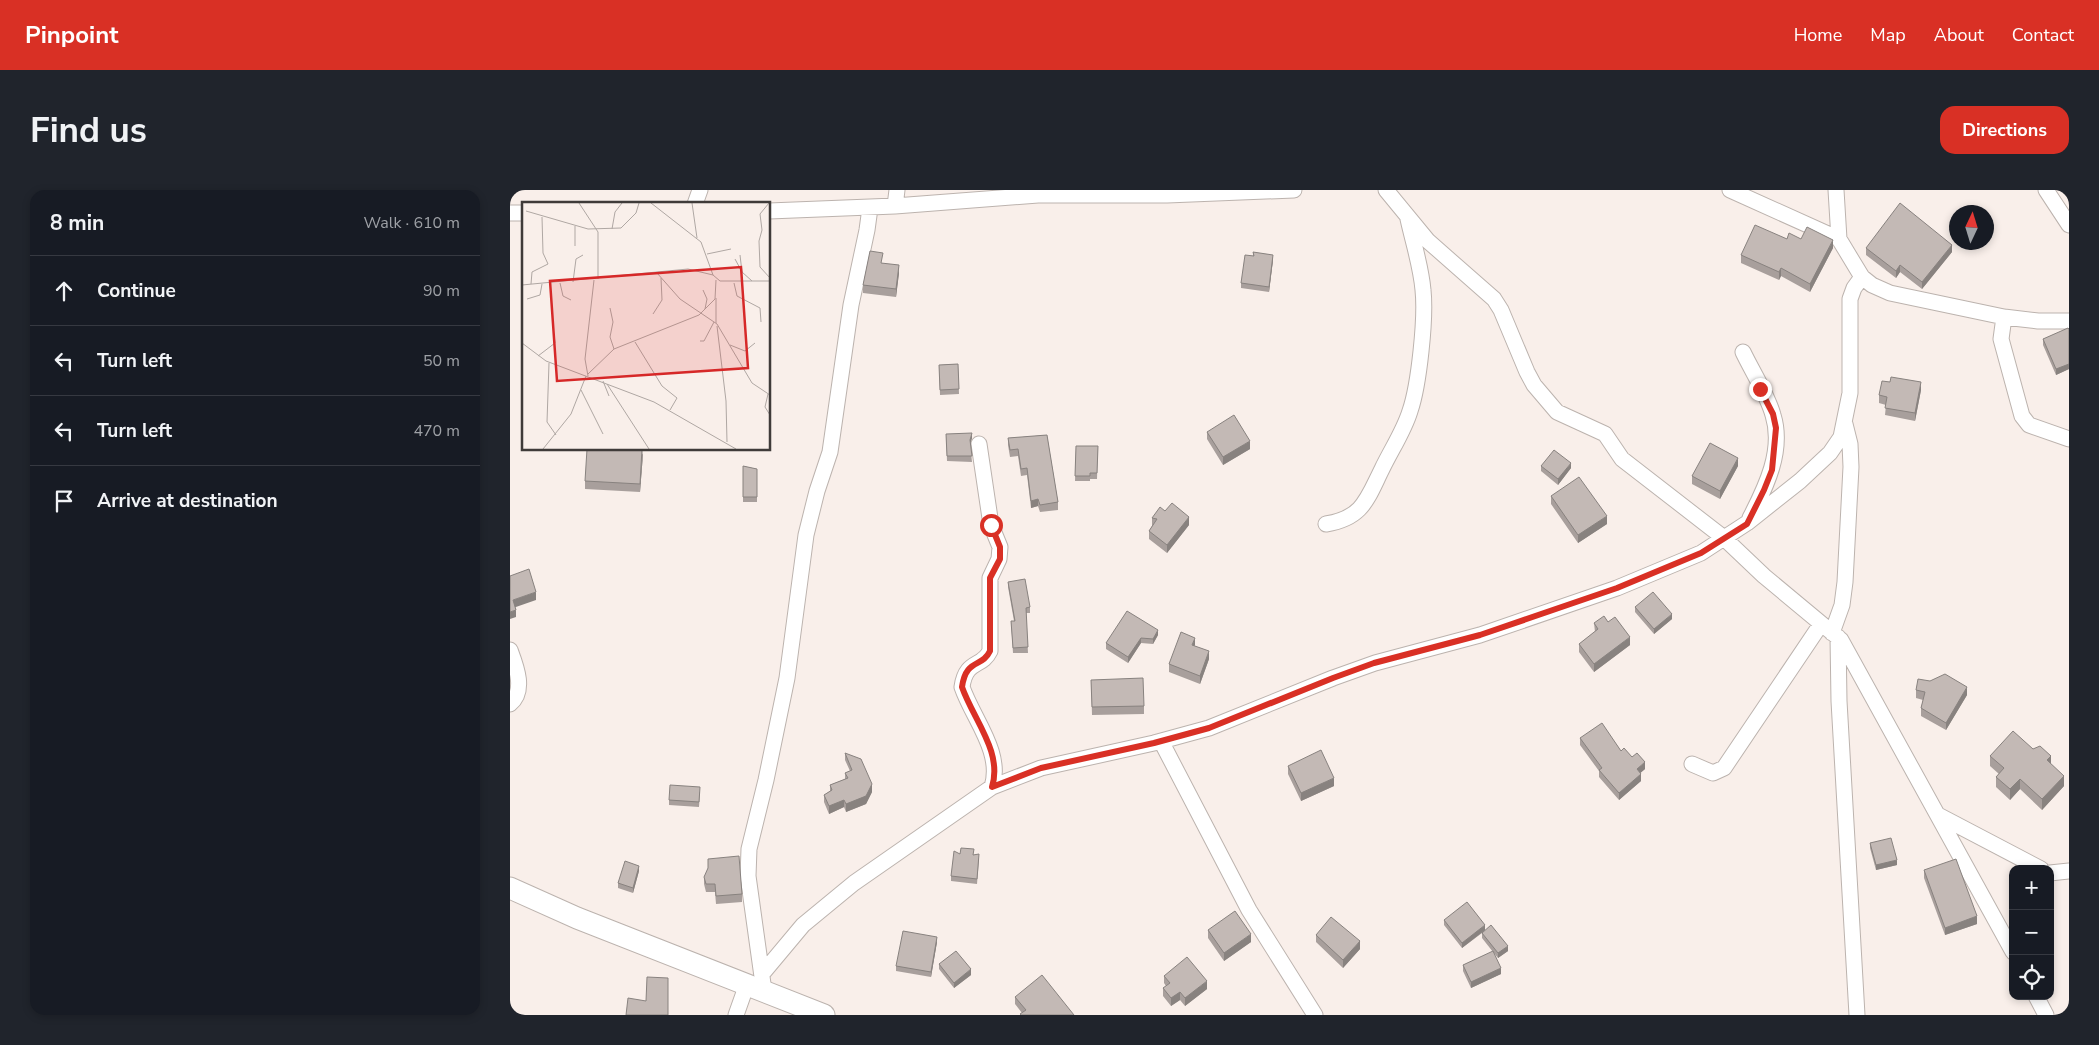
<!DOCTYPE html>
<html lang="en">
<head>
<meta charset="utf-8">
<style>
  :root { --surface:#171b24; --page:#20242c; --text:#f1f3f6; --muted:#9ea1a6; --line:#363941; --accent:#d93025 }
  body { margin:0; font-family:"Nunito Sans",sans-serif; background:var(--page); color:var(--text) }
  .controls { position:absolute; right:15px; bottom:15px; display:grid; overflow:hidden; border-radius:10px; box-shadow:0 2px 8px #0003 }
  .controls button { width:45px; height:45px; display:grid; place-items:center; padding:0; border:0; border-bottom:1px solid var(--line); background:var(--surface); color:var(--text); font:25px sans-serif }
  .compass { position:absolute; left:1439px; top:15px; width:45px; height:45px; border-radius:50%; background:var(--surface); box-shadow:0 2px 8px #0003; rotate:4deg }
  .stop { position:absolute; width:15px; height:15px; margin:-11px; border:4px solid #d93025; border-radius:50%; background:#fff }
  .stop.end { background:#d93025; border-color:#fff; box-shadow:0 1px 5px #0008 }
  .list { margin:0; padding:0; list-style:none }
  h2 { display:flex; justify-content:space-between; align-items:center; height:65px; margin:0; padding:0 20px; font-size:21px }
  h2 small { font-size:16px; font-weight:400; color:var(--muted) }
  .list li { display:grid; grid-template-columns:32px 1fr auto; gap:15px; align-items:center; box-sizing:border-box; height:70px; padding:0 20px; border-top:1px solid var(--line) }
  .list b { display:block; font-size:19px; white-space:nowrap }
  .list em { font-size:16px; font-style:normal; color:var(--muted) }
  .icon { flex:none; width:28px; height:28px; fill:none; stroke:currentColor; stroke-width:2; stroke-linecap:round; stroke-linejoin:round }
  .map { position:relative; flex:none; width:1559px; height:825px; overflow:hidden; border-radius:15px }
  header { display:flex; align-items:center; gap:30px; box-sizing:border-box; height:70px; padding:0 25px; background:var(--accent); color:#fff }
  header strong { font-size:24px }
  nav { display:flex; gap:28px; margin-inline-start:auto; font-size:18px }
  .intro { display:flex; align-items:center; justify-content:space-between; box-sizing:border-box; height:120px; padding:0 30px }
  h1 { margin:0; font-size:35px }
  .button { padding:12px 22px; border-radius:15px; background:var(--accent); color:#fff; font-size:18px; font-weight:700 }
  main { display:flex; gap:30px; padding:0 30px }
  aside { flex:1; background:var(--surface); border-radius:15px; box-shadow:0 2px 8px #0003 }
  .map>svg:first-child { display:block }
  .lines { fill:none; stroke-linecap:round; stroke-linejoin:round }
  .street-casing { stroke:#bcb3ae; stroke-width:17 }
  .secondary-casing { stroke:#bcb3ae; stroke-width:23 }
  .street { stroke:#fff; stroke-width:15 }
  .secondary { stroke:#fff; stroke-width:21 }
  .wall { fill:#a89f9c }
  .shaded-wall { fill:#88827f }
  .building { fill:#c3b9b5; stroke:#88827f }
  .route { stroke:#d93025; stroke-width:6 }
  .inset-road { fill:none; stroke:#afa7a3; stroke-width:1 }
  .view { fill:#d62828; fill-opacity:0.15; stroke:#d62828; stroke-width:2.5 }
  .inset-edge { fill:none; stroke:#3f3b39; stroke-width:2.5 }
</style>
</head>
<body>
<header>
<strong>Pinpoint</strong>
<nav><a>Home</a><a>Map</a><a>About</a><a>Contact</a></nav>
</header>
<div class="intro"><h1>Find us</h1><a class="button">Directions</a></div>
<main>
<aside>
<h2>8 min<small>Walk · 610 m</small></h2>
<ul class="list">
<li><svg class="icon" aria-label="ahead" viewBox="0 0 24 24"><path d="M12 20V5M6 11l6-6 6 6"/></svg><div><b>Continue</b></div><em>90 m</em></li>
<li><svg class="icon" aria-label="left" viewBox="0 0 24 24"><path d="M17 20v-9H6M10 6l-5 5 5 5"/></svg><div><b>Turn left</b></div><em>50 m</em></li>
<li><svg class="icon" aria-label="left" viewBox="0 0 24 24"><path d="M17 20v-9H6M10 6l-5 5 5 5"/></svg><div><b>Turn left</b></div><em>470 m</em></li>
<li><svg class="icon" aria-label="arrive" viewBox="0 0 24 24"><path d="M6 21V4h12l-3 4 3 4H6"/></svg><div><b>Arrive at destination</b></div></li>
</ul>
</aside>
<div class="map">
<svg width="1559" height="825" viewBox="0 0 1559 825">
  <rect width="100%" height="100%" fill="#f9efea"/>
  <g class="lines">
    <defs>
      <path id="street" d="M876,0L918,51L984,109L991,120L1017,182L1024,195L1047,222L1095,244L1112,269L1214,348L1254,386L1331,450L1503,762
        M1220,0L1329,49L1352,87L1362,95L1380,103L1494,127L1528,131H1559
        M1326,0L1329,49
        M1536,0L1559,35
        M185,14L190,0
        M385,16L387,0
        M259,21L385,16L528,5H657L784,0
        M0,23H14
        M1494,127L1491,149L1512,226L1519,235L1559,249
        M1233,162C1242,181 1258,206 1263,225C1274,260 1256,297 1240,328
        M816,334C853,328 857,309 872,279C881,260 894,241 900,221C909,195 916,128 913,100C911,76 903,52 898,29
        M1322,443L1332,415L1335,392L1341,277L1340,254L1335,234
        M1328,447L1329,511L1347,825
        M0,460C6,476 16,501 0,514
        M651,551L739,720L805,825
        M1182,574L1203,583L1214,578L1311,434
        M482,597L531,578L644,553L699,538L823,488L865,473L970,445L1107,398L1191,363L1237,333L1290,291L1320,263L1331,247L1340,203V109L1344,98L1352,87
        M1428,625L1531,679
        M1540,683L1559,681
        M252,784L293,735L344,693L482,597C493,562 463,529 452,497C456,469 472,478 480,461V388L489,369L490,357L481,335L469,254
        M254,801L238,686L239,659L256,590L277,488L296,345L307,301L320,262L341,115L357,40L360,18
        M1526,806L1536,825
        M226,825L237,794"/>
      <path id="secondary" d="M0,698L67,728L314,825"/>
    </defs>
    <use href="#street" class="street-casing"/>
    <use href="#secondary" class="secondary-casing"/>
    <use href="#street" class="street"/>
    <use href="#secondary" class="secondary"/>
  </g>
  <path class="wall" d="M1277,49H1291L1323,58L1300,102L1271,86L1269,90L1231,73V65Z
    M1356,58L1442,62L1412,99L1390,82L1386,88L1356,65Z
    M743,62L763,70L759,102L731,98V93L743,66Z
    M372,73L389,83L386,107L353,103V95Z
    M1559,139V179L1546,185L1533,155V149Z
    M448,174L449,204L430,205L429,175Z
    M1411,200L1405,231L1375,225L1376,215L1369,213V205Z
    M697,242L740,259L713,275L697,249Z
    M436,244L462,248L460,253L462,272L437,271Z
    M537,245L548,312V320L530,322L528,316L521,318L517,285L511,286L508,266L500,267L498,255V248Z
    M566,256H588L587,289H580V291H565Z
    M133,264L130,302L75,299V291Z
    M233,276L247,279V312H233Z
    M1031,276L1061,278L1048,295L1031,281Z
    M1228,276L1210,309L1182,294V286Z
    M1041,306L1097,334L1068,353L1041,314Z
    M655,321L679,335L657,363L639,349V341L642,336V328Z
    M498,392L520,417V423H516L518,463H503L501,431H504L498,397Z
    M1125,417L1162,429L1144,444L1125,422Z
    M1084,433L1120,455L1084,482L1069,462V454L1085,442Z
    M648,445L643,454L631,453L618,473L596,459V453Z
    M685,456L699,469L690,494L659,482V474Z
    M581,490L634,516V524L582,525Z
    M1420,491L1457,505L1436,540L1411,526V518L1413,510L1406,508V500Z
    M1070,548L1111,561L1135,579L1130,583L1131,591L1109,610L1089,587V581L1070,555Z
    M1523,559L1541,574L1554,596L1532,620L1510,599L1500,610L1486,597V587L1489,584L1480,576V566Z
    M335,563L362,602L356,614L336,622L334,617L319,624L314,612V605L320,601V595L335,589V583L340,581L335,570Z
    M778,576L824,596L791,611L778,584Z
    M190,602L189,617L159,615V610Z
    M1360,653L1387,675L1366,680L1360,658Z
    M450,664L464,665L469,669L467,694L441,691V686Z
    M198,669L232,704V712L206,714L205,702H196L194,694V687L198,679Z
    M1414,680L1467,734L1435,745L1414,688Z
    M129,681L123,703L108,698V693Z
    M934,730L975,740L998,761L988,768L984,763L991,784L961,798L953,781V775L983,762L972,748V743L952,758L934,735Z
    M698,740L741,752L714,771L698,748Z
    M806,745L850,759L833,778L806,752Z
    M427,752L421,787L386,781V776Z
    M429,774L461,785L444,798L429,779Z
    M654,786L697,799L675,816L670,810L661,816L653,806V798L656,796L654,793Z
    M505,807L564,825H510L512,823L505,814Z"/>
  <path class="shaded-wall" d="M1323,50V58L1300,102V94Z
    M1442,55V62L1412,99V92Z
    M763,65V70L759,102V97Z
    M389,75V83L386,107V99Z
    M1390,75V82L1386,88V81Z
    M1271,78V86L1269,90V82Z
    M1559,174V179L1546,185V179Z
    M1411,192V200L1405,231V223Z
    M462,243V248L460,255V250Z
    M740,251V259L713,275V267Z
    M133,259V264L130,302V294Z
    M1228,268V276L1210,309V301Z
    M1061,273V278L1048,295V289Z
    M528,309V316L521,318V311Z
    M1097,326V334L1068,353V345Z
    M679,327V335L657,363V355Z
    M26,402V410L3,418V410Z
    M6,420V427L0,429V422Z
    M1162,424V429L1144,444V439Z
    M648,440V445L643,454V449Z
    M1120,447V455L1084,482V474Z
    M631,448V453L618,473V467Z
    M685,448V455L682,463V455Z
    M699,461V469L690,494V486Z
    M1457,497V505L1436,540V533Z
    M1541,566V576L1537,570Z
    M1135,572V579L1127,586V579Z
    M1131,584V591L1109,610V603Z
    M1554,586V596L1532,620V609Z
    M824,588V596L791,611V603Z
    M1510,589V599L1500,610V599Z
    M362,594V602L356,614L336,622V614Z
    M334,610V617L319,624V616Z
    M1387,670V675L1366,680V675Z
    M129,676V681L123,703V698Z
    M1467,726V734L1435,745V738Z
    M975,735V740L952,758V753Z
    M741,744V752L714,771V763Z
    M427,747V752L421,787V782Z
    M850,751V759L833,778V770Z
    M998,756V761L988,768V763Z
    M991,778V784L961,798V792Z
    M461,779V785L444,798V793Z
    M697,791V799L675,816V808Z
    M670,802V810L661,816V808Z"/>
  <path class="building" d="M1390,13L1442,55L1412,92L1390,75L1386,81L1356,58Z
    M1245,35L1277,49L1279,43L1291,49L1297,37L1323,50L1300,94L1271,78L1269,82L1231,65Z
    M360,61L373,63L371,73L389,75L386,99L353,95Z
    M743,62L763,65L759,97L731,93L735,65L744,66Z
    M1558,138L1559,139V174L1546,179L1533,149Z
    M448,174L449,199L430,200L429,175Z
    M1381,187L1411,192L1405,223L1375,218L1377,207L1369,205L1372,191L1380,192Z
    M724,225L740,251L713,267L697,242Z
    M462,243L460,250L462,266H437L436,244Z
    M537,245L548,312L530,315L528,309L521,311L517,278L511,279L508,259L500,260L498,248Z
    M1200,253L1228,268L1210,301L1182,286Z
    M566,256H588L587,283H580V286H565Z
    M77,259H132L130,294L75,291Z
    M1044,260L1061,273L1048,289L1031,276Z
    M233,276L247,279V307H233Z
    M1069,287L1097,326L1068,345L1041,306Z
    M662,313L679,327L657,355L639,341L647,329L642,328L650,317L655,321Z
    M19,379L26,402L3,410L6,420L0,422V386Z
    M515,389L520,417L516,418L518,457L503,458L501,431H505L498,392Z
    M1143,402L1162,424L1144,439L1125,417Z
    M617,421L648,440L643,449L631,448L618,467L596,453Z
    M1094,426L1098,432L1105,427L1120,447L1084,474L1069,454L1088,439L1084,433Z
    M671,442L685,448L682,455L699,461L690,486L659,474Z
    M1435,484L1457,497L1436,533L1411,518L1415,502L1406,500L1408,489L1420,491Z
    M633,488L634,516L582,517L581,490Z
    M1092,533L1111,561L1114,558L1122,567L1127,563L1135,572L1127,579L1131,584L1109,603L1089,580L1092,578L1070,548Z
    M1503,541L1523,559L1530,556L1541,566L1537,570L1554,586L1532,609L1510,589L1500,599L1486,587L1494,578L1480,566Z
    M811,560L824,588L791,603L778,576Z
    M335,563L351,569L362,594L356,606L336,614L334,610L319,616L314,605L322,600L320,595L338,588L335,583L342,580Z
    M160,595L190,597L189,612L159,610Z
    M1381,648L1387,670L1366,675L1360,653Z
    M451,658L464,659L463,665L469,664L467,689L441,686L444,661L450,664Z
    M229,666L232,704L206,706L205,694H196L194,687L198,678V669Z
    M1446,669L1467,726L1435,738L1414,680Z
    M115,671L129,676L123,698L108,693Z
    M957,712L975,735L952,753L934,730Z
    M725,721L741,744L714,763L698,740Z
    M821,727L850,751L833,770L806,745Z
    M981,735L998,756L988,763L972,743Z
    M393,741L427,747L421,782L386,776Z
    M446,761L461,779L444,793L429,774Z
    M983,761L991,778L961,792L953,775Z
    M677,767L697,791L675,808L670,802L661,808L653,798L660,793L654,786Z
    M532,785L564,825H511L510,824L516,820L505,807Z
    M137,787L158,788V825H116L118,808L136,811Z"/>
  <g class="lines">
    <path class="route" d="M481,335L490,357V369L480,388V461C472,478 456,468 452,497C463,529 493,562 482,597L531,578L644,553L699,538L823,488L864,473L970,445L1107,398L1191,363L1237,334L1254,300L1262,280L1266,238L1263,224L1250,199"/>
  </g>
  <g transform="translate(12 12)">
    <rect width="248" height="248" fill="#f9efea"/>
    <path class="inset-road" d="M57,1L76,30V77M129,1L179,40L191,73M170,1L175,36M247,1L238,12L240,28L237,39L238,65L248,76M4,9L66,27L99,26L114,11L117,1M90,27L93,10L100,1M53,44V24M185,52L209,47M218,53L220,70M213,57L220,70L230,79M135,71L158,97L195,122L230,181L248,193M51,80L54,57L61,53M38,81L41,94L49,98M212,81L215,94L238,106L239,120M9,82L10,70L26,62L21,51L20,15M0,83L166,67L191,73L198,79H248M181,88L185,97L183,107M5,97L18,93L20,82M131,112L140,98L139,76M194,121V96M195,124L204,199L205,240M178,139H182L192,120M113,140L140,184L155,196L148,208M0,141L24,159L132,200L214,247M208,143L223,149L233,141M92,147L177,113L193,97L194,78M16,154L33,141L32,133M27,161L25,220L34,233M66,172L92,147L88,135L91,120L88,106M66,174L63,157L72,78M81,179L87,194M85,182L127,247M59,188L81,232M246,192L243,205L248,213M21,247L49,212L64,174"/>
    <path class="view" d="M219,65L226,166L35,179L28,79Z"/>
    <rect width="248" height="248" class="inset-edge"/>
  </g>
</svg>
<div class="controls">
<button>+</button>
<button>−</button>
<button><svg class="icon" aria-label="locate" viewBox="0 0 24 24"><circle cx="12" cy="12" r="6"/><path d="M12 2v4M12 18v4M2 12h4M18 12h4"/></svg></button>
</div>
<svg class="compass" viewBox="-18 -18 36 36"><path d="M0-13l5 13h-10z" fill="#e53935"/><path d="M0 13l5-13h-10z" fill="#9ea1a6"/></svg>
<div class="stop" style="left:481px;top:335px"></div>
<div class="stop end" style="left:1250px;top:199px"></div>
</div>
</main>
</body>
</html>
